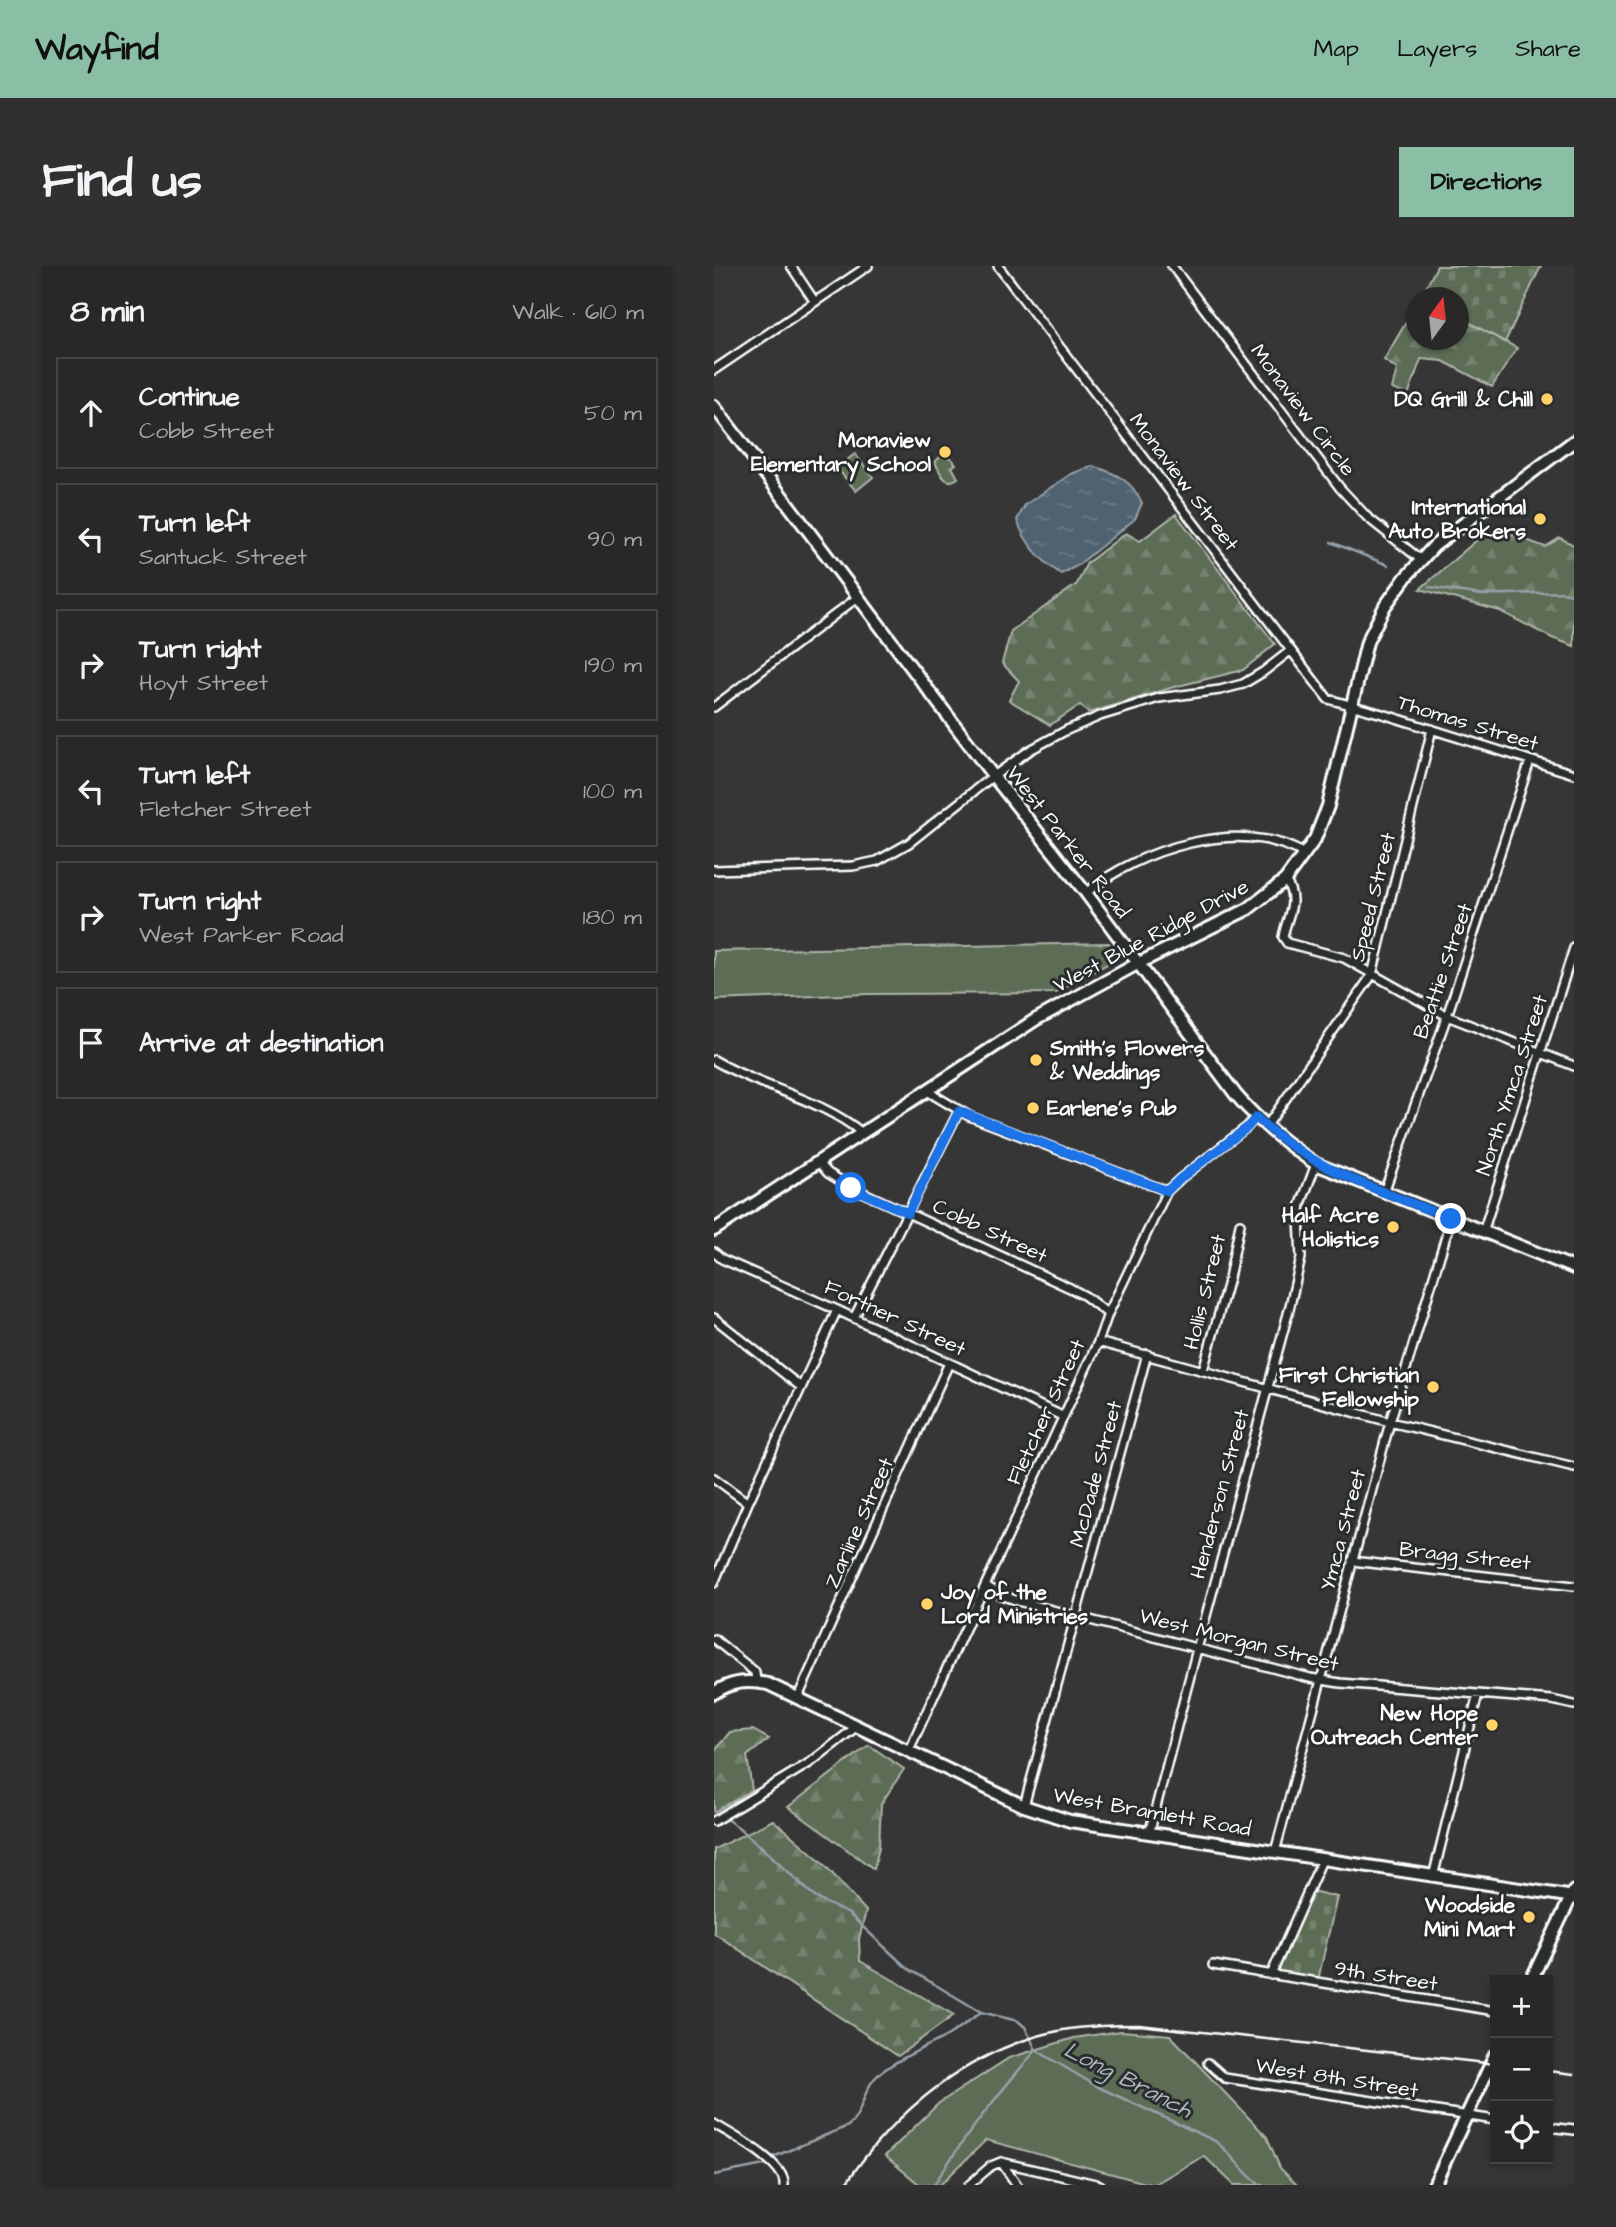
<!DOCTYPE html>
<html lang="en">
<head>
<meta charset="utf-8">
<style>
  :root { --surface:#292828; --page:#313030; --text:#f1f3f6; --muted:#a5a6a8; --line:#454445; --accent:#8abfa5 }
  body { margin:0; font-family:"Architects Daughter",sans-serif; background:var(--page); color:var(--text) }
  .controls { position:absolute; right:21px; bottom:21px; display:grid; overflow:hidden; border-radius:0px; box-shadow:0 2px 5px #0004 }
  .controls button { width:63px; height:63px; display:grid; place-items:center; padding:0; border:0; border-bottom:2px solid var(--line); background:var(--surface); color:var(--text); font:35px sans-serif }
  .compass { position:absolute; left:692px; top:21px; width:63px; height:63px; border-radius:50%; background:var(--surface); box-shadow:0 2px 5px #0004; rotate:15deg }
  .stop { position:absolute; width:21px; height:21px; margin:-16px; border:5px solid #1a73e8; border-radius:50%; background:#fff }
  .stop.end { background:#1a73e8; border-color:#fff; box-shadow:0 2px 7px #0008 }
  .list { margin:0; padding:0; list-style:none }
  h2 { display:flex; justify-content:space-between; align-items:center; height:91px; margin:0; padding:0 28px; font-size:30px }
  h2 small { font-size:23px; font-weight:400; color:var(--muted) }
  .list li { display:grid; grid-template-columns:46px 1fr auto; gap:21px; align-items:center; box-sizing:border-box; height:112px; margin:0 14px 14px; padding:0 14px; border:2px solid var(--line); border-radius:0px }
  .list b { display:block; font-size:26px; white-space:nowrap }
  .list p { margin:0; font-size:23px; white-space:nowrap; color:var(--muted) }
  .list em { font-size:23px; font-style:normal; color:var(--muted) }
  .icon { flex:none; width:38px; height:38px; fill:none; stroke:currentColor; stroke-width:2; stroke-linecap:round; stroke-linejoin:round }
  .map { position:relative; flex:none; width:860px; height:1919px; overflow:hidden; border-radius:0px }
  header { display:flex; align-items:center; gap:42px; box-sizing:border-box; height:98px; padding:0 35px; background:var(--accent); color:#111 }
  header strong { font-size:33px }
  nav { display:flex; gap:38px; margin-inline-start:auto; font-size:24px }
  .intro { display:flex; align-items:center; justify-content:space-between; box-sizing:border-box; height:168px; padding:0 42px }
  h1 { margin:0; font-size:49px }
  .button { padding:18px 32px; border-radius:0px; background:var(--accent); color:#111; font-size:24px; font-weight:700 }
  main { display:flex; gap:42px; padding:0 42px }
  aside { flex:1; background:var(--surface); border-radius:0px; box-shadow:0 2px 5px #0004 }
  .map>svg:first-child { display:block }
  .grass { fill:#5c6c54; stroke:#aeb6aa; stroke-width:2 }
  .forest { fill:url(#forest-firs); stroke:#aeb6aa; stroke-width:2 }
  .cemetery { fill:url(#cemetery-stones); stroke:#aeb6aa; stroke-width:2 }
  .park { fill:url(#park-tufts); stroke:#aeb6aa; stroke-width:2 }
  .water { fill:url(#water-ripples); stroke:#96a1aa; stroke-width:2 }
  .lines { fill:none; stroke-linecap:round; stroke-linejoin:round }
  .stream { stroke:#96a1aa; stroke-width:2.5 }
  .street-casing { stroke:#fff; stroke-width:12 }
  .secondary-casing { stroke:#fff; stroke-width:16 }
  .street { stroke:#2a2d2e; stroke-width:7 }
  .secondary { stroke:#2a2d2e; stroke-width:10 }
  .rail { stroke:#fff; stroke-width:2.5 }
  .route { stroke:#1a73e8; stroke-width:9 }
  .poi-dot { fill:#ffd166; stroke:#2a2d2e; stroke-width:2.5 }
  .labels { text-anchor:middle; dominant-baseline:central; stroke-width:6; stroke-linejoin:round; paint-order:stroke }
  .poi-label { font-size:21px; font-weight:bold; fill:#fff; stroke:#2a2d2e; text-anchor:end }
  .street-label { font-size:21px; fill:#fff; stroke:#2a2d2e }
  .water-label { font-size:23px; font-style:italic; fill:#b0b8c0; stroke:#2a2d2e }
</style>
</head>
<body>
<header>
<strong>Wayfind</strong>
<nav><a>Map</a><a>Layers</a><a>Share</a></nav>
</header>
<div class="intro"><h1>Find us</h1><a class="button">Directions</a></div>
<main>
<aside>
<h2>8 min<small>Walk · 610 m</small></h2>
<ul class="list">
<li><svg class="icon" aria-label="ahead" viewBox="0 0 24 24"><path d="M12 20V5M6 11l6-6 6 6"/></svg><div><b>Continue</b><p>Cobb Street</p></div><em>50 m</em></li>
<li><svg class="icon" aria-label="left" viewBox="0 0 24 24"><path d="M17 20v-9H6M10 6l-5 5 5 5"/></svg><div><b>Turn left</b><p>Santuck Street</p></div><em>90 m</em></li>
<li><svg class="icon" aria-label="right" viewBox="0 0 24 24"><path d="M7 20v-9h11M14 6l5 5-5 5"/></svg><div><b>Turn right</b><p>Hoyt Street</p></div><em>190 m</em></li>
<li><svg class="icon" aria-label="left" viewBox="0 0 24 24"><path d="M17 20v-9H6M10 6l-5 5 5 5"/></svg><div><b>Turn left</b><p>Fletcher Street</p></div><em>100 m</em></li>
<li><svg class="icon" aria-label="right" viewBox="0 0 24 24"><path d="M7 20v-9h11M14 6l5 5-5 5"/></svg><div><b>Turn right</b><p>West Parker Road</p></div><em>180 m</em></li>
<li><svg class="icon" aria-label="arrive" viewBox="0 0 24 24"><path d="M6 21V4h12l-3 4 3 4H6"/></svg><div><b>Arrive at destination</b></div></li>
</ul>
</aside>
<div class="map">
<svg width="860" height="1919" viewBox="0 0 860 1919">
  <defs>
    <pattern id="forest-firs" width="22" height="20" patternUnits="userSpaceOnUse" patternTransform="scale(1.75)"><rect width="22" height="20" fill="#5c6c54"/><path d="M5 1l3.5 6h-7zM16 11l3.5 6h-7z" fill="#74826e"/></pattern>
    <pattern id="cemetery-stones" width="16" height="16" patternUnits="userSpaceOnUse" patternTransform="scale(1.75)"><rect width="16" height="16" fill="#5c6c54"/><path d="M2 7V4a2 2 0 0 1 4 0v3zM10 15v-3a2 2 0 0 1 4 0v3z" fill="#74826e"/></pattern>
    <pattern id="park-tufts" width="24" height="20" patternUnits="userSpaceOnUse" patternTransform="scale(1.75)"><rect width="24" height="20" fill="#5c6c54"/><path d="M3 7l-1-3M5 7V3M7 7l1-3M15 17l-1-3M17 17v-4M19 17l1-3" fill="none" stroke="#74826e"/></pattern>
    <pattern id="water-ripples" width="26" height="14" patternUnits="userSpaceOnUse" patternTransform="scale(1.75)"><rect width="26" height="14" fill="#506272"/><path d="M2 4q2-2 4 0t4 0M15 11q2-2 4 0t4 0" fill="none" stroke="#6a7a87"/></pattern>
  </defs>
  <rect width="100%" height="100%" fill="#373636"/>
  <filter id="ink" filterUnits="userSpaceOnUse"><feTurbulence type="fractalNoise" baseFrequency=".0143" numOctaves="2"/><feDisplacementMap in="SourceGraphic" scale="14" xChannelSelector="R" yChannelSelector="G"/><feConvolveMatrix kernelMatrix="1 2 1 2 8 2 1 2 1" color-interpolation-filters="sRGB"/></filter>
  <g filter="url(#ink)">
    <path class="grass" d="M141,188L159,211L142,225L123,202Z
      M395,677L400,694L342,727L154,728L0,734V685Z
      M407,1765L456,1769L553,1871L566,1902L583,1919H520L490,1890L439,1919L272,1874L226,1919H206L171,1890L225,1837L295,1792L360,1772Z"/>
    <path class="forest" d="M702,39V74H744L745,51L803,82L778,121L729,95L707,93L694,129L678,123L683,103L670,94Z
      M462,248L561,378L529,404L460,421L375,447L366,439L336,459L295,434L305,415L288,397L297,365L363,318L373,297L412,267L426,275Z
      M778,261L831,281L846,272L860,279V380L838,372L786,345L706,323Z
      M39,1464L55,1473L33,1490L38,1524L0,1546V1485L16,1466Z
      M155,1479L190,1503L167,1538L165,1581L160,1603L74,1541Z
      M59,1554L108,1596L152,1645L145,1673L146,1695L240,1749L184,1790L0,1667V1583Z"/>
    <path class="cemetery" d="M723,0H827L791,76L745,51L744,32L707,31Z
      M598,1625L623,1631L604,1714L563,1707Z"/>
    <path class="park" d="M227,190L237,192L242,198L238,201L244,212C231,222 226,206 221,196Z"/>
    <path class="water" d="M379,200C401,207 418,214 428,237L421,253L363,300L347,308C327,295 311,277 303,254L311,239L357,208Z"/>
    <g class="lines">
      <path class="stream" d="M617,276L674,299
        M715,321L768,329L847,326L860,328
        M0,1545L24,1561L52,1585L102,1632L135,1648L193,1702L267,1746L304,1755L311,1761L322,1784L384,1821L501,1875C518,1888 528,1906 546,1919
        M59,1891L134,1860C149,1848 148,1827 160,1813C174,1797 212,1781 231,1771C244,1764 256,1754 267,1746
        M0,1909L50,1899
        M220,1919C250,1870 285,1827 322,1784"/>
      <defs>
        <path id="street" d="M77,0L101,36
          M284,0L614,433L672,449L860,508
          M458,0L626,222L653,251L707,294
          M0,104L154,0
          M0,441L144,331
          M0,604L139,600L163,595L195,577L270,517L316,484L353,464L386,450L445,432L506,424L529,418L549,406L576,385
          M571,614C586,636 573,648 569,671L573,677L630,692L733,750L860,800
          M372,627C424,583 528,550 590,588
          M0,794C46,822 106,832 148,867
          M213,825L255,850L453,925
          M552,861L658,709L718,463
          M105,897L114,907L137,921L356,1022L371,1030L394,1048
          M670,926L733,750L816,495
          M769,966L860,682
          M0,986L8,993L123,1044L348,1150
          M0,1052L87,1121
          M140,1052L245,845
          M384,1076L676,1156L860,1201
          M489,1104L515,1012L526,958
          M0,1212L34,1237
          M638,1295L860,1320
          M0,1317L34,1237L123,1044
          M272,1320L287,1329L304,1335L596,1412L626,1417L838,1434L860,1439
          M0,1373L41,1406L42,1416
          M84,1431L235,1097
          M194,1486L384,1076L394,1048L453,925L467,912L533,861L542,851
          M310,1540L433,1088
          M0,1555L97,1496L142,1461
          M435,1568L483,1383L575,1044L587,992L585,952L587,938L602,898
          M561,1586L676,1156L737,953
          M719,1611L764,1428
          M499,1699L781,1745
          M557,1709L608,1594
          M494,1797L511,1812L781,1854
          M0,1858C18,1869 72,1897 70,1919
          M834,1861L860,1864
          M287,1896L303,1919
          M255,1919L277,1900L287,1896L386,1919"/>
        <path id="secondary" d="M0,140L280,511L372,627L522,829C546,857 572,878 602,898L860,1002
          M0,964L321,754L423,698L534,643L571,614L601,573L614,540L653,376L671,340L692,311L720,280L860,175
          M0,1427C18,1415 33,1414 54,1418L310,1540L356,1555L860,1631
          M817,1714L860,1625
          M720,1919L781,1789"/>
      </defs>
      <use href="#street" class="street-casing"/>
      <use href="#secondary" class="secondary-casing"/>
      <use href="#street" class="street"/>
      <use href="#secondary" class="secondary"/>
      <path class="rail" d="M834,1805L860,1808
        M131,1919C181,1844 258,1781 349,1764C374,1760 399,1759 425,1759L781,1798"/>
    </g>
  </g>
  <g class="lines" filter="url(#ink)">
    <path class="route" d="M137,922L194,947L245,845L453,925L467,912L534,861L542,851C599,906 666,923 737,953"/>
  </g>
  <g class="poi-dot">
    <circle cx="833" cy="133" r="7"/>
    <circle cx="231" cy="186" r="7"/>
    <circle cx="826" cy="253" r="7"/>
    <circle cx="322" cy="794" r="7"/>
    <circle cx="319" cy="842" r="7"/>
    <circle cx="679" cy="961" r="7"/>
    <circle cx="719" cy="1121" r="7"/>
    <circle cx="213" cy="1338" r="7"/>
    <circle cx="778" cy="1459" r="7"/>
    <circle cx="815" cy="1651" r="7"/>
  </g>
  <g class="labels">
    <g class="poi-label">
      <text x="819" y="133">DQ Grill &amp; Chill</text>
      <text x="217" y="174">Monaview<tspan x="217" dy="24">Elementary School</tspan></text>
      <text x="812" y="241">International<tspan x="812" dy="24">Auto Brokers</tspan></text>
      <text x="336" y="782" text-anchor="start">Smith's Flowers<tspan x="336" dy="24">&amp; Weddings</tspan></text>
      <text x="333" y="842" text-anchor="start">Earlene's Pub</text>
      <text x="665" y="949">Half Acre<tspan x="665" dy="24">Holistics</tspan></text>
      <text x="705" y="1109">First Christian<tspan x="705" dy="24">Fellowship</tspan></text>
      <text x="227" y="1326" text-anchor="start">Joy of the<tspan x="227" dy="24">Lord Ministries</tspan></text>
      <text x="764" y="1447">New Hope<tspan x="764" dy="24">Outreach Center</tspan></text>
      <text x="801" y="1639">Woodside<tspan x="801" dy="24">Mini Mart</tspan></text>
    </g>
    <g class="street-label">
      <text transform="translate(589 144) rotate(53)">Monaview Circle</text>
      <text transform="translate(470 216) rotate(53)">Monaview Street</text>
      <text transform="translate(754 457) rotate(17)">Thomas Street</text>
      <text transform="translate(354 576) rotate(52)">West Parker Road</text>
      <text transform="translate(659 631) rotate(-76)">Speed Street</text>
      <text transform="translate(437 670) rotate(-28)">West Blue Ridge Drive</text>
      <text transform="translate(729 705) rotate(-71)">Beattie Street</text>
      <text transform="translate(798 819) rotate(-72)">North Ymca Street</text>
      <text transform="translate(276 965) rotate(25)">Cobb Street</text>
      <text transform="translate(491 1026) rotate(-76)">Hollis Street</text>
      <text transform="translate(181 1052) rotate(25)">Fortner Street</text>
      <text transform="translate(332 1146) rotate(-65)">Fletcher Street</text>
      <text transform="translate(382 1208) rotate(-75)">McDade Street</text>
      <text transform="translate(506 1228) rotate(-75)">Henderson Street</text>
      <text transform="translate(145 1257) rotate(-66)">Zarline Street</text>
      <text transform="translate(629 1264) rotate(-75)">Ymca Street</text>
      <text transform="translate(751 1290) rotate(6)">Bragg Street</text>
      <text transform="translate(525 1374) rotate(14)">West Morgan Street</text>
      <text transform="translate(438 1546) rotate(10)">West Bramlett Road</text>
      <text transform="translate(672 1710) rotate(9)">9th Street</text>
      <text transform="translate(623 1812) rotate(9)">West 8th Street</text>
    </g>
    <g class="water-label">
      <text transform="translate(414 1814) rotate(27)">Long Branch</text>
    </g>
  </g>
</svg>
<div class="controls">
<button>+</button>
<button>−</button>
<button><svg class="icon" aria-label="locate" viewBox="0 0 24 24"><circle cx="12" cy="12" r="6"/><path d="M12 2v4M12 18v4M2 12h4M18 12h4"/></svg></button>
</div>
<svg class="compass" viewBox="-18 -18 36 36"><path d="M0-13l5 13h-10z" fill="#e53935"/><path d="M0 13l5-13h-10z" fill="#a5a6a8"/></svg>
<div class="stop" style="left:137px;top:922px"></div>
<div class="stop end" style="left:737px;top:953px"></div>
</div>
</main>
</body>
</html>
